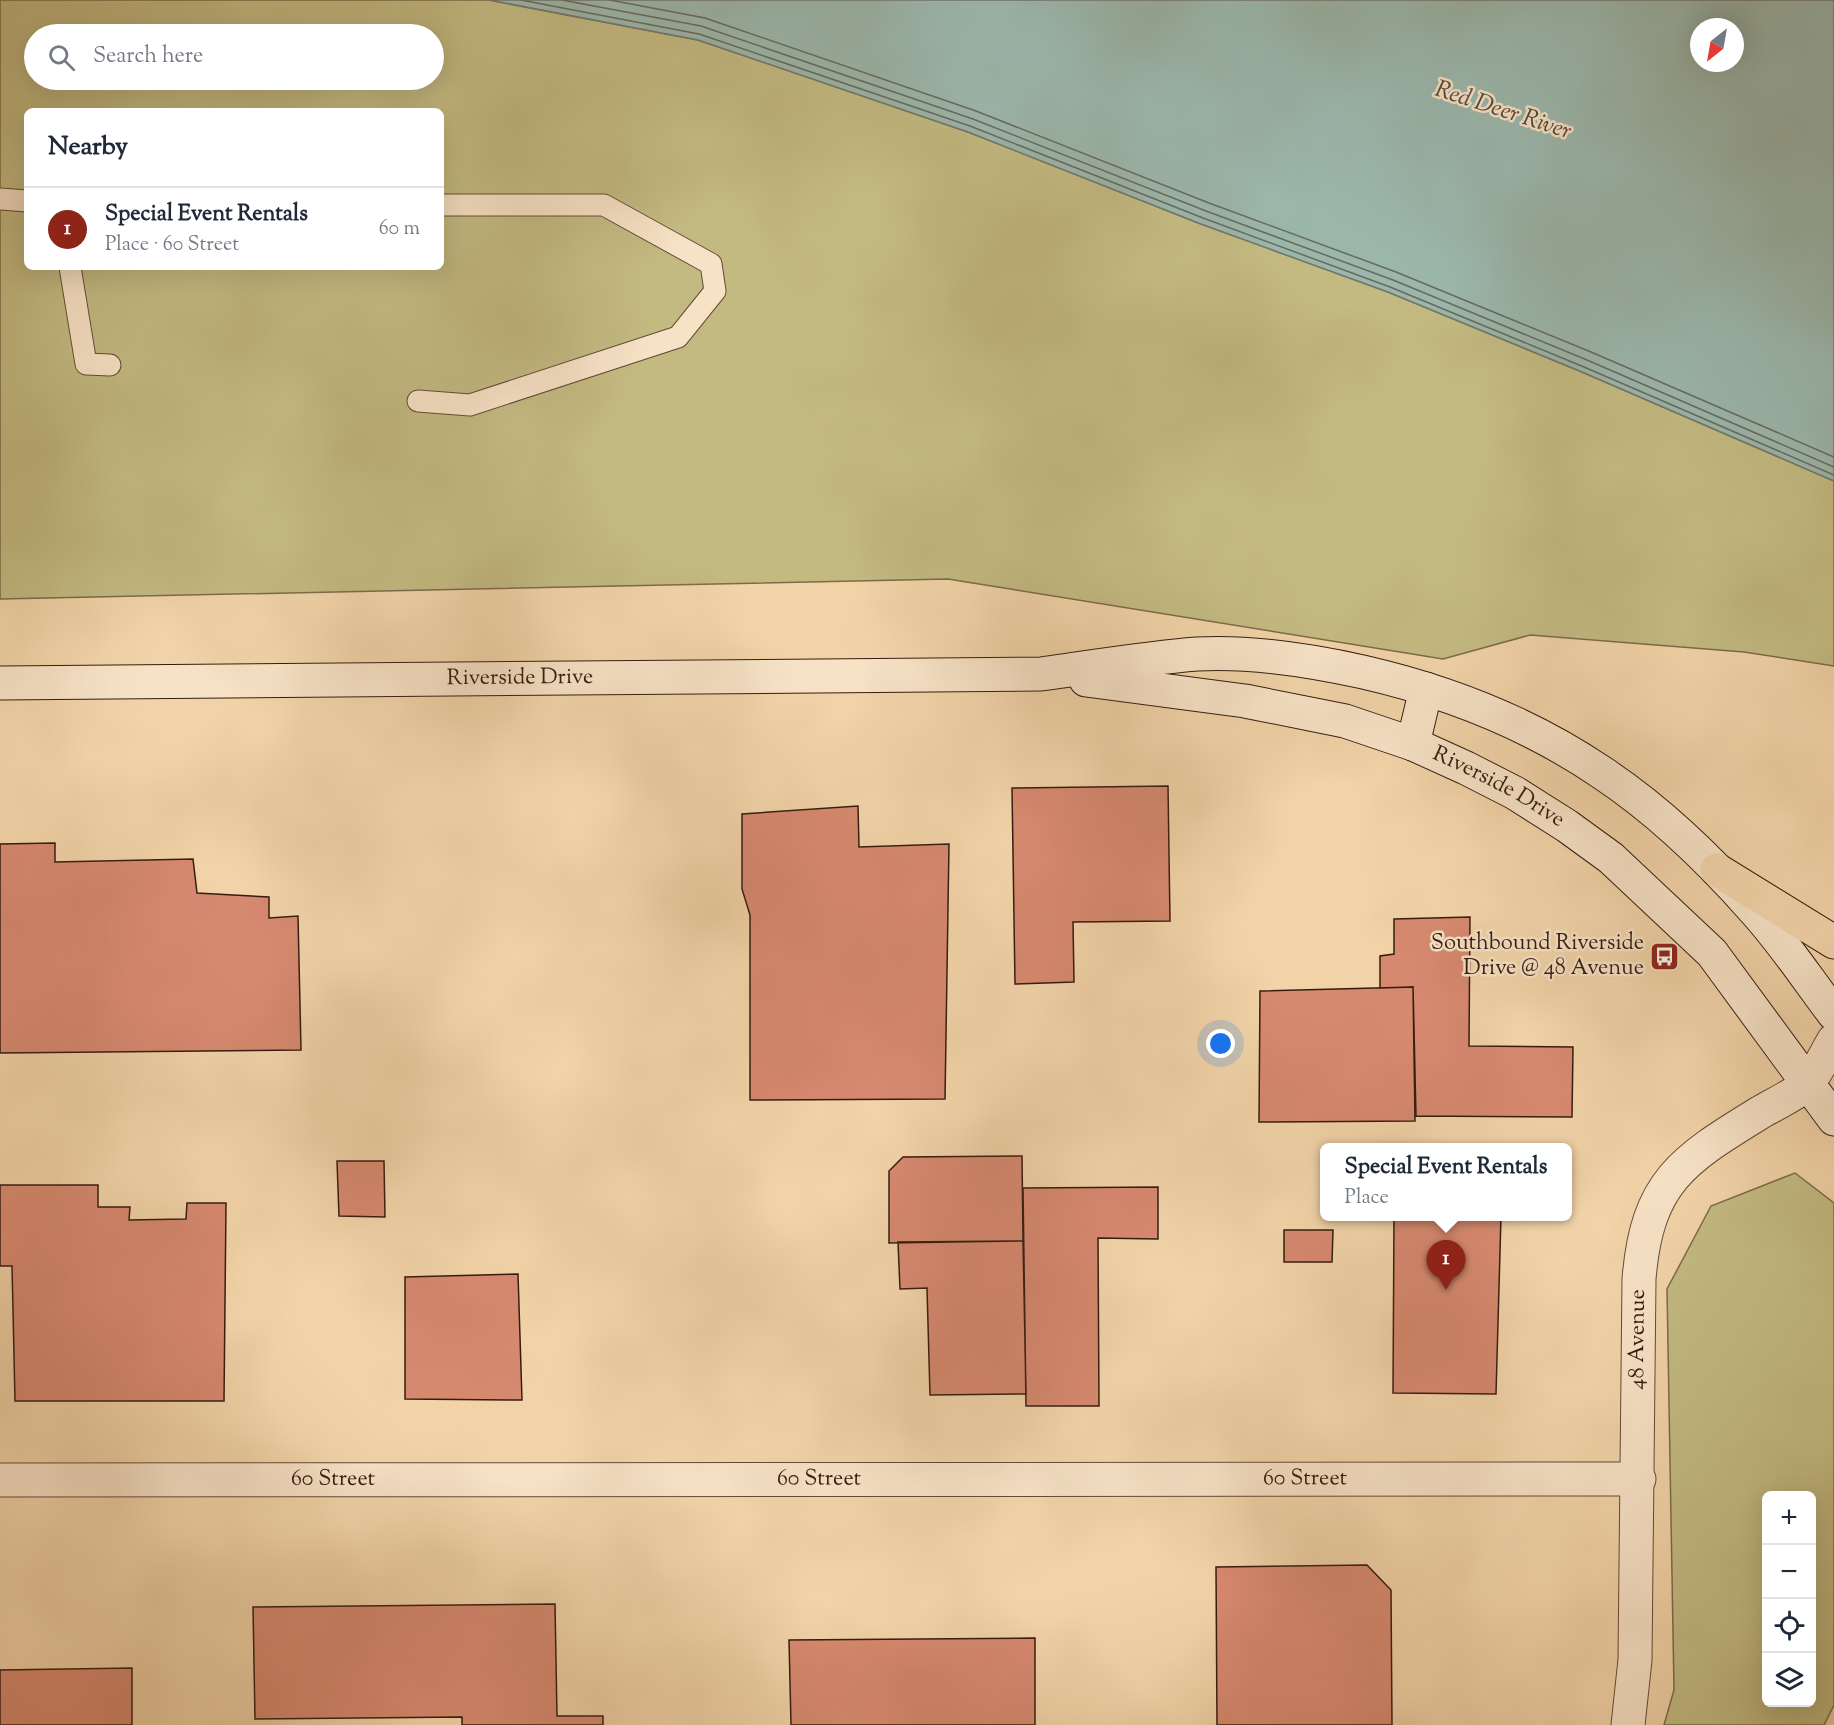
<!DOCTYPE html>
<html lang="en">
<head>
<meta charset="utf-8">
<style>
  :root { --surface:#fff; --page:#f2f2f3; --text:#1f2937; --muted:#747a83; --line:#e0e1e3; --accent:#8f2418 }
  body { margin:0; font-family:"Sorts Mill Goudy",serif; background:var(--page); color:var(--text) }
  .controls { position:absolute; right:18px; bottom:18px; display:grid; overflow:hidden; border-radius:9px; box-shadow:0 6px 24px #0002 }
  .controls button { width:54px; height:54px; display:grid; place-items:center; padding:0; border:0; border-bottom:2px solid var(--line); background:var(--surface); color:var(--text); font:30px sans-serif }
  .compass { position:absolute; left:1690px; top:18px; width:54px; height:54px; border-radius:50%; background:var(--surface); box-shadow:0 6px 24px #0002; rotate:211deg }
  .you { position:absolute; left:1221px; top:1044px; width:21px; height:21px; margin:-15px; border:4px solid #fff; border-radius:50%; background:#1a73e8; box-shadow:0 0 0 9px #1a73e833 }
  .badge { display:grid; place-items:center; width:39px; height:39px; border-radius:50%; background:var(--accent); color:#fff; font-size:20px; font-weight:700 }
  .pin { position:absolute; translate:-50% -50px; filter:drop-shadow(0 2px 3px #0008) }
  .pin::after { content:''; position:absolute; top:32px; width:21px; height:18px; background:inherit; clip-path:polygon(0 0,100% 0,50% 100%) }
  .popup { position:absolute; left:1320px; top:1143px; width:252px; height:78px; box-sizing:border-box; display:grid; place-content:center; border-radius:9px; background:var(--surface); filter:drop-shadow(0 2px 4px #0005); font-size:20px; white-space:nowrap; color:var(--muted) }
  .popup b { font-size:22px; color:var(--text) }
  .popup::after { content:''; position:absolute; left:50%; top:100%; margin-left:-12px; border:12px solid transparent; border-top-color:var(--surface) }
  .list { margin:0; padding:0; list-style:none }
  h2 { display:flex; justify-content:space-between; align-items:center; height:78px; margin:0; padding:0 24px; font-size:26px }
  h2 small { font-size:20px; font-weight:400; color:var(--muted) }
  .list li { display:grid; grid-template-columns:39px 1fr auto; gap:18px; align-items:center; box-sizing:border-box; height:84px; padding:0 24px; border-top:2px solid var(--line) }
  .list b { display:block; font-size:22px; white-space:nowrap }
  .list p { margin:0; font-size:20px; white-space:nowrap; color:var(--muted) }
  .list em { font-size:20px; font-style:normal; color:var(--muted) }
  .icon { flex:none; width:33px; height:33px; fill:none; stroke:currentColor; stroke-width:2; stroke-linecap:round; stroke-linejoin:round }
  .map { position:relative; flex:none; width:1834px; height:1725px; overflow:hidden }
  .search { position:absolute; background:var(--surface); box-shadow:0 6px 24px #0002; left:24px; top:24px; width:420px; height:66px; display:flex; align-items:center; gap:15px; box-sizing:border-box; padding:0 21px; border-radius:33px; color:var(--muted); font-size:22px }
  .panel { position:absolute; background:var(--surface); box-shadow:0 6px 24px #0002; left:24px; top:108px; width:420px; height:162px; border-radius:9px }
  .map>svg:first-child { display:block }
  .green { fill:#c3ba82; stroke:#7c6b49; stroke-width:1.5; fill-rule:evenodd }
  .water { fill:#9bb7ac; stroke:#72796e; stroke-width:1.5; fill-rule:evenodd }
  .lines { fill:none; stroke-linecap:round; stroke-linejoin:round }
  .shore { stroke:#686a5e; stroke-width:1.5 }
  .building { fill:#d78970; stroke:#351c10; stroke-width:1.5 }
  .service-casing { stroke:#644a36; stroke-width:23 }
  .minor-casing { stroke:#644a36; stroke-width:35 }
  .tertiary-casing { stroke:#644a36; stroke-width:35 }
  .secondary-casing { stroke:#351c10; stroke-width:35 }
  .primary-casing { stroke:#351c10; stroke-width:35 }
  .service { stroke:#f7e2c6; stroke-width:21 }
  .minor { stroke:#f7e2c6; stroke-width:33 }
  .tertiary { stroke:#f7e2c6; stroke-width:33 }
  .secondary { stroke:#f7e2c6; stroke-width:33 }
  .primary { stroke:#f2d3a8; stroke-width:33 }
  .labels { text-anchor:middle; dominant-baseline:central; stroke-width:5; stroke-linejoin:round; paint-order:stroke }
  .street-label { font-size:22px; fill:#351c10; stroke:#f7e2c6 }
  .poi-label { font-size:22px; fill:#351c10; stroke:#f7e2c6; text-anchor:end }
  .water-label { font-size:24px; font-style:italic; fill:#544a3f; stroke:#f7e2c6 }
</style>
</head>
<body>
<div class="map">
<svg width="1834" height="1725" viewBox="0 0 1834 1725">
  <rect width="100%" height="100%" fill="#f2d3a8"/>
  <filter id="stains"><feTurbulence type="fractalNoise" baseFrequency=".00333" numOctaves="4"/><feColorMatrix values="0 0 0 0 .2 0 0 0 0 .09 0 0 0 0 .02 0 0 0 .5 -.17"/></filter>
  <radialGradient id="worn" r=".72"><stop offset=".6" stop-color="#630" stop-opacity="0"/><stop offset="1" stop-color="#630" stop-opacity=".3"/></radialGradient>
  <path class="green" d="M0,0H489L698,40L968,132L1201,224L1388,292L1582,372L1834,481V666L1744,652L1530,635L1443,659L948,579L0,599ZM34,34H434V80H34ZM27,111H441V267H27Z
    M1795,1173L1834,1203V1705L1824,1725H1664L1674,1690L1667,1289L1711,1206ZM1766,1496H1812V1702H1766Z"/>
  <path class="water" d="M489,0H1834V481L1582,372L1388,292L1201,224L968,132L698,40ZM1699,27H1735V63H1699Z"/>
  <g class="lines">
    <path class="shore" d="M521,0L699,34L970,126L1203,218L1390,287L1584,367L1834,475
      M562,0L701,26L973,119L1206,211L1393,280L1587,360L1834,467
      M610,0L705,18L976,111L1209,203L1396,272L1591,352L1834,457"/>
  </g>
  <path class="building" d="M1168,786L1170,921L1073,922L1074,982L1015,984L1012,788Z
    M858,806L859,847L949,844L945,1099L750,1100V915L742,889V814Z
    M55,843V862L193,859L197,893L269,897V918L298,916L301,1050L0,1053V844Z
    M1470,917L1469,1046L1573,1047L1572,1117L1416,1116L1413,987L1380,988V956L1394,954V919Z
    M1413,987L1415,1121L1259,1122L1260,991Z
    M1022,1156L1023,1241L889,1243V1171L903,1157Z
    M337,1161H384L385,1217L339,1216Z
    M0,1185H98V1207H130L129,1220L186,1219L187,1203H226L224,1401H15L12,1266H0Z
    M1158,1187V1239L1098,1238L1099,1406H1026L1023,1188Z
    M1394,1216H1501L1496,1394L1393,1393Z
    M1284,1230H1333L1332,1262H1284Z
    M1023,1241L1026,1394L930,1395L927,1288L900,1289L898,1242Z
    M518,1274L522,1400L405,1399V1277Z
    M1367,1565L1391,1590L1392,1725H1217L1216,1567Z
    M555,1604L557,1716H603V1725H462V1717L255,1719L253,1607Z
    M1035,1638V1725H791L789,1640Z
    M132,1668V1725H0V1670Z"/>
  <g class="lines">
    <defs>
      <path id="service" d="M0,199L27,201
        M70,267L86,364L110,365
        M418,401L470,405L678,337L715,291L711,264L604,205H441"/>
      <g id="minor">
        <path id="s1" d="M0,1480L1639,1479"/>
      </g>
      <g id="tertiary">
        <path id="s2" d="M1628,1725L1635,1660L1639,1279C1647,1181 1683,1160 1761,1112C1773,1105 1800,1092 1808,1083C1818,1071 1826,1053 1834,1040"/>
      </g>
      <g id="secondary">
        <path id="s3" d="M1086,680L1245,701L1345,721L1413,744L1466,768L1515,793L1567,826L1611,858L1712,953L1834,1119"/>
        <path id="s4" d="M0,683L1041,674C1093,667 1145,658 1197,654C1252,651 1309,660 1363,672C1446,691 1530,724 1601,772C1657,809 1711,861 1755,911C1784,943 1808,980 1834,1014"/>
        <path d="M1413,744L1426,689"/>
      </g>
      <path id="primary" d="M1717,870L1834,942"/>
    </defs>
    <use href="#service" class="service-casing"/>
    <use href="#minor" class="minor-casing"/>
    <use href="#tertiary" class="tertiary-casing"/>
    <use href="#secondary" class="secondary-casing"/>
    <use href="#primary" class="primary-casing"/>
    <use href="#service" class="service"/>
    <use href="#minor" class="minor"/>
    <use href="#tertiary" class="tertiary"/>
    <use href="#secondary" class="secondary"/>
    <use href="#primary" class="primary"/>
  </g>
  <defs>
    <symbol id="bus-square" viewBox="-11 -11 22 22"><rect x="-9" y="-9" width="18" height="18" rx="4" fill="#8f2418" stroke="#f7e2c6"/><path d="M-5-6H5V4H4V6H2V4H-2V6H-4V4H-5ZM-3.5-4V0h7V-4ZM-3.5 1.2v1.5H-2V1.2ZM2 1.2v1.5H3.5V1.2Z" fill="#fff"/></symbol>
  </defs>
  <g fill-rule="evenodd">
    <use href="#bus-square" x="1648" y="940" width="33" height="33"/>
  </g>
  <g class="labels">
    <g class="street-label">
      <text stroke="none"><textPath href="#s4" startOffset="520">Riverside Drive</textPath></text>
      <text stroke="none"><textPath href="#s3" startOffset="430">Riverside Drive</textPath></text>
      <text stroke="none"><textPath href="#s2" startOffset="386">48 Avenue</textPath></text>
      <text stroke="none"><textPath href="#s1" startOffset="1305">60 Street</textPath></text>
      <text stroke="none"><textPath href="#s1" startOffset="333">60 Street</textPath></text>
      <text stroke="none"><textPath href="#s1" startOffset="819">60 Street</textPath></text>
    </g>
    <g class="poi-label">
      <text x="1644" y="944">Southbound Riverside<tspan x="1644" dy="25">Drive @ 48 Avenue</tspan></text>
    </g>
    <g class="water-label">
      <text transform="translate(1503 111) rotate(18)">Red Deer River</text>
    </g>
  </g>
  <rect width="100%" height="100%" filter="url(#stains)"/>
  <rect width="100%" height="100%" fill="url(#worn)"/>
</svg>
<div class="controls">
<button>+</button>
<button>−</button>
<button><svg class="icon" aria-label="locate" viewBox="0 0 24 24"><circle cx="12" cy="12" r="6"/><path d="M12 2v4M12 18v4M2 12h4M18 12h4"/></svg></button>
<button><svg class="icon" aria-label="layers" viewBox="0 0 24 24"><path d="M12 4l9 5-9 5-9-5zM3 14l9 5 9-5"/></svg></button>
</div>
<svg class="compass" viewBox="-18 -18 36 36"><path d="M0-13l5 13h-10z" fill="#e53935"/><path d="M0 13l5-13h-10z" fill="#747a83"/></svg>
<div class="you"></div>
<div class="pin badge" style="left:1446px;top:1290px">1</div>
<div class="popup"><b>Special Event Rentals</b>Place</div>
<div class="search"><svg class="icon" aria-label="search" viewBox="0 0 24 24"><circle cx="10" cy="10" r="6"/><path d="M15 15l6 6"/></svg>Search here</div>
<section class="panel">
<h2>Nearby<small></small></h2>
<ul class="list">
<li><span class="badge">1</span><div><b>Special Event Rentals</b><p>Place · 60 Street</p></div><em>60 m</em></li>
</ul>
</section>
</div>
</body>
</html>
